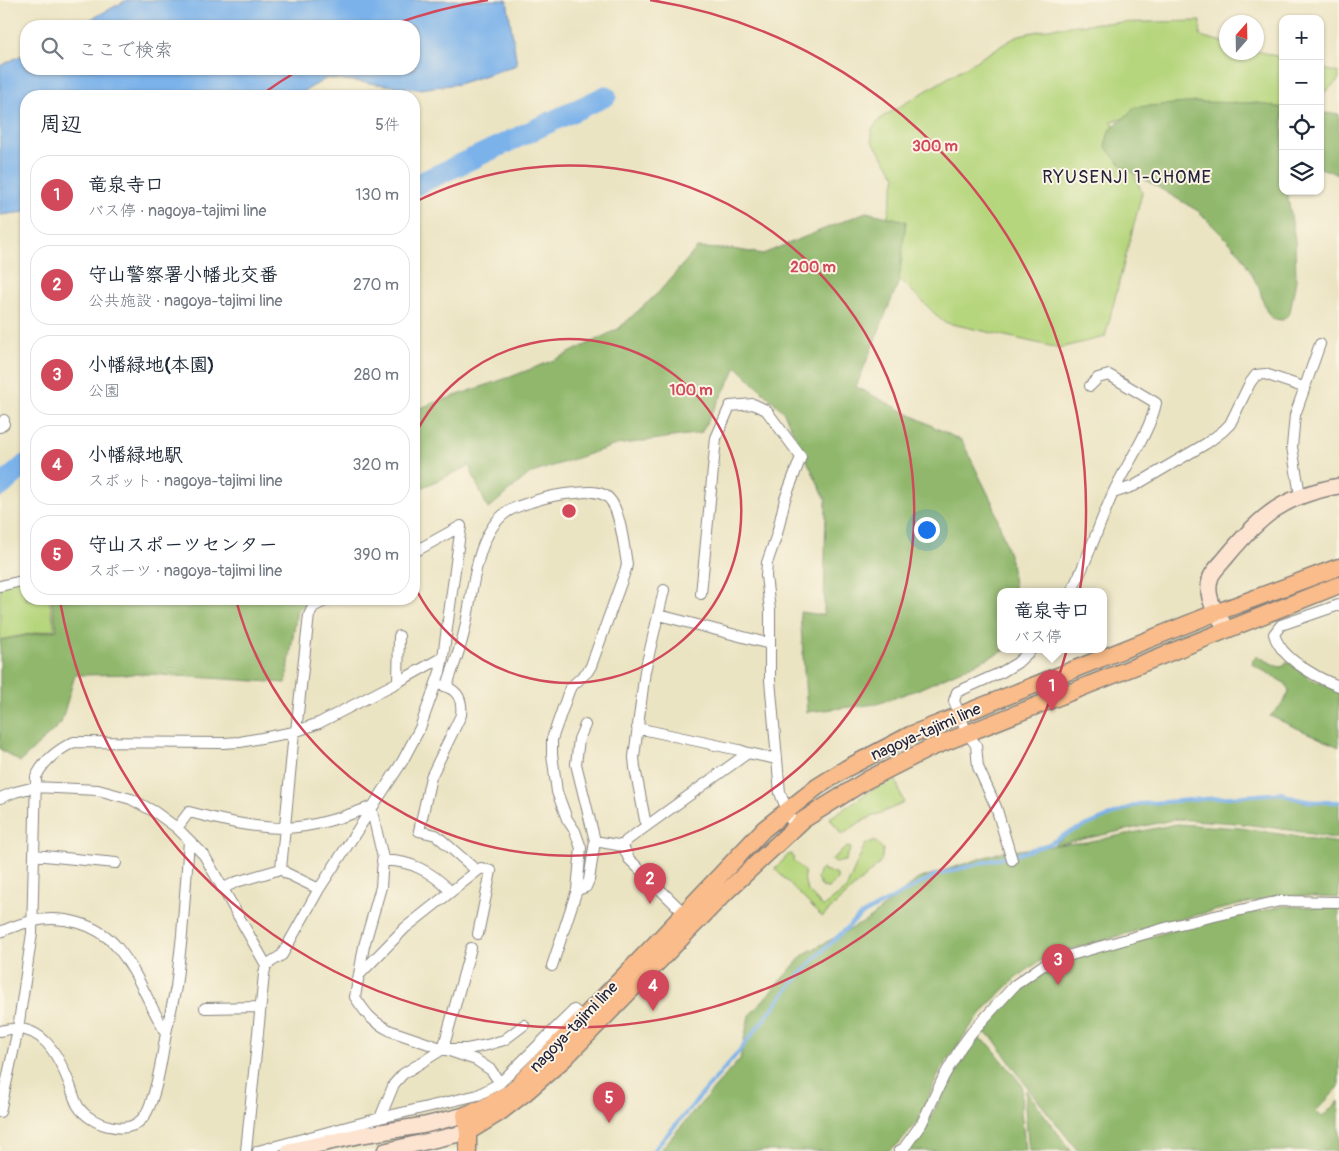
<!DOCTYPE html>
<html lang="ja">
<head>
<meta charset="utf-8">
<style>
  :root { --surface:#fff; --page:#f6f6f7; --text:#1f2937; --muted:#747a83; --line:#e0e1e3; --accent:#d1495b }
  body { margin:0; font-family:Pangolin,"Klee One",sans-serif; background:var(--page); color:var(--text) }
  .controls { position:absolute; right:15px; top:15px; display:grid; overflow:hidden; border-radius:10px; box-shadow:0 1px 4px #0004 }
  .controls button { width:45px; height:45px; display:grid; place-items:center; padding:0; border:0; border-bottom:1px solid var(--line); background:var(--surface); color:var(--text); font:25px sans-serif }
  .compass { position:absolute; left:1219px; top:15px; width:45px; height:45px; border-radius:50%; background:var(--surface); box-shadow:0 1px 4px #0004; rotate:20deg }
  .you { position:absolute; left:926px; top:529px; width:18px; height:18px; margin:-12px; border:4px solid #fff; border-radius:50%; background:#1a73e8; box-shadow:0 0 0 8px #1a73e833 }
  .badge { display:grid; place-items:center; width:32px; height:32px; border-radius:50%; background:var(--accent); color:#fff; font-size:16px; font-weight:700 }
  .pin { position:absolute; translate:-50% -41px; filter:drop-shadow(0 1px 2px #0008) }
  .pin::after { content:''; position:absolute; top:26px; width:18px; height:15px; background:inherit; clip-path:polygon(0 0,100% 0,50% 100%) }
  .popup { position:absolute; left:997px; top:588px; width:110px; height:65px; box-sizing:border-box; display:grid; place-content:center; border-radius:10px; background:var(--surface); filter:drop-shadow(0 1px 4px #0005); font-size:16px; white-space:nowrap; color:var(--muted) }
  .popup b { font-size:19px; color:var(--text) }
  .popup::after { content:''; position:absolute; left:50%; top:100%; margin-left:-10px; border:10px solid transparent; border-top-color:var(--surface) }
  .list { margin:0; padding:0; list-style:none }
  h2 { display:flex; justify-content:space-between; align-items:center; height:65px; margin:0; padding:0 20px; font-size:21px }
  h2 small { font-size:16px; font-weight:400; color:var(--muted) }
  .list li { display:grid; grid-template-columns:32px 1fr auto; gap:15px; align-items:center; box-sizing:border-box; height:80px; margin:0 10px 10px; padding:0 10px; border:1px solid var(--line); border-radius:20px }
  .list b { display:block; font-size:19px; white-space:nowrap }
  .list p { margin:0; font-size:16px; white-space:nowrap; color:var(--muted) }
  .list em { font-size:16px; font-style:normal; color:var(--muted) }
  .icon { flex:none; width:28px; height:28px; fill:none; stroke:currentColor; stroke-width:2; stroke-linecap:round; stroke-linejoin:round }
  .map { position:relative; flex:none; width:1339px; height:1151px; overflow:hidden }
  .search { position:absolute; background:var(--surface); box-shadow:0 1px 4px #0004; left:20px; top:20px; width:400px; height:55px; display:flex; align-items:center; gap:12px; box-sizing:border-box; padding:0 18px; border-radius:20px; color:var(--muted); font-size:19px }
  .panel { position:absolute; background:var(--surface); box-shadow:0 1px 4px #0004; left:20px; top:90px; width:400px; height:515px; border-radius:20px }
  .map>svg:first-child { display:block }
  .green { fill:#b6d67d; stroke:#6c7c5c }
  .forest { fill:#90b76c; stroke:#596c54 }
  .water { fill:#7cb2ea; stroke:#4f6a92 }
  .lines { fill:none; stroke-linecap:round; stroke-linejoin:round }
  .stream { stroke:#7cb2ea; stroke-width:4 }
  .river { stroke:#7cb2ea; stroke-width:21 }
  .street-casing { stroke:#86837f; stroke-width:12 }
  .secondary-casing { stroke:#86837f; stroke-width:18 }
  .primary-casing { stroke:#86837f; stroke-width:19 }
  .street { stroke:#fff; stroke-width:10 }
  .secondary { stroke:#fde4d0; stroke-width:15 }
  .primary { stroke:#f9bc8a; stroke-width:16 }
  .ring { fill:none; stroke:#d1495b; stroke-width:2.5 }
  .labels { text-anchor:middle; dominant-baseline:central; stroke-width:4; stroke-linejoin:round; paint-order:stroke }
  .street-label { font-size:16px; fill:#22223b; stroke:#fcf5e5 }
  .neighbourhood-label { font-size:18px; letter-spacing:1px; fill:#22223b; stroke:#fcf5e5 }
  .centre { fill:#d1495b; stroke:#fcf5e5; stroke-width:2.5 }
  .ring-label { font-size:15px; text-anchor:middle; font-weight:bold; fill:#d1495b; stroke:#fcf5e5; stroke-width:4; stroke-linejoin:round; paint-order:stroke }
</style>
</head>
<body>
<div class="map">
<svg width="1339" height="1151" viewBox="0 0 1339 1151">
  <rect width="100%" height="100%" fill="#fcf5e5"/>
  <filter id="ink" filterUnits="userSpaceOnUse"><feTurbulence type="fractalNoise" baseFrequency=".02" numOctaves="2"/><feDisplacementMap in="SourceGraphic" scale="10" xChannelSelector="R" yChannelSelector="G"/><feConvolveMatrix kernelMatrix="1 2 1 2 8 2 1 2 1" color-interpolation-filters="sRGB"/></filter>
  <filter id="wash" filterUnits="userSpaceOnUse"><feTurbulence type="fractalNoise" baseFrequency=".0096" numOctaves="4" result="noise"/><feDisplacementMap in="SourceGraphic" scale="20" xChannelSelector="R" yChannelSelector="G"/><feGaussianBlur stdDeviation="1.12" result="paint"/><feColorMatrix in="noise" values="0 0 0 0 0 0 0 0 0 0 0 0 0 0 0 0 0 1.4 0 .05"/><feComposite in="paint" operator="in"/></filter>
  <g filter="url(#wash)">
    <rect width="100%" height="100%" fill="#ebe4c3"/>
    <path class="green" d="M1201,21L1200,36L1226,43V52H1256L1257,51L1283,58V118L1158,111L1112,121L1142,193L1105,337L1059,348L943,322L879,258L896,176L872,141V129L881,118L1019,35L1058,27L1099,23Z
      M1320,68L1339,73V80L1320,96Z
      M26,572V599H49L55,629L0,640V577Z
      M895,778L904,803L860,822L842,835L830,818L870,791Z
      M873,841L877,843L883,849L882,858L878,865L822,917L775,869L788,855L791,854L794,858L793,860L804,871L805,883L808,891L823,907L846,889L863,849L865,845Z
      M847,847L851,848L845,861L837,862L831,860Z
      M822,869L837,875V880L828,888L822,887L817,878L819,872Z"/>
    <path class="forest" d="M1198,102L1258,103L1283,108V191H1287L1295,241L1296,280L1290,312L1283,320L1272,319L1266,310L1259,288L1241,254L1198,211L1122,166L1112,155L1105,146L1109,131L1136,107Z
      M1320,113L1339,114V174L1320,168Z
      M866,212L906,221L899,281L856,387L962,441L993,504L1011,561L1015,592H1001V650H1006L919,689L877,704L807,712L800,612L824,615L826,500L783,411L737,367L701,433L616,445L529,474L488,509L469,466L414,491V410L513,376L559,358L618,329L659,292L697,248L732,249L763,254Z
      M51,599H313L297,610L286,683L147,674L75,675L61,723L20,762L0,749V640L57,630Z
      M1257,656L1279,667L1284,666L1287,661L1311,679L1339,691V747L1270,716L1284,702L1289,691L1286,684L1252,664L1253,660Z
      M1282,794C1299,805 1319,803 1339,803V839L1290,830L1237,823L1177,819L1055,845L1087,842L1177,824L1240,828L1339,843V898L1282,895L1175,920L1069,950L1040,961L1016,978L990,1003L971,1026L940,1071L917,1123L898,1144L888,1151H664L662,1148L740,1059L749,1016L804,954L868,920L918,879L1001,852L1052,846L1072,831L1140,805Z
      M1283,906L1339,908V1087L1316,1111L1322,1117L1339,1101V1151H1078L1028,1088L993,1038L980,1030L1018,988L1044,971L1068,960L1174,930Z
      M977,1038L989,1044L1022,1085L1021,1112L1026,1151H907L927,1126L952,1073L967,1049Z
      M1026,1090L1071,1151H1029L1025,1108Z"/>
    <path class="water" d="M127,0H507L517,65L458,84L419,89L327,78L296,96H26V212L0,215V66L26,53V69H414V26H78Z"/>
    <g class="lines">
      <path class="stream" d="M1015,855L1049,844L1068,833L1138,804L1282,793C1300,803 1319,802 1339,802
        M653,1151L736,1055L790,986L815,958L860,916L936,875L1008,856"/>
      <path class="river" d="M414,186L606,96
        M0,487L26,464"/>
    </g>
  </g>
  <g filter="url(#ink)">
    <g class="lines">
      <defs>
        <path id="street" d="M0,427L4,424V420
          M1113,493L1134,486L1207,443L1223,431L1230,424L1250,383L1256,375L1265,374L1303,387
          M1300,495L1292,447L1295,415L1320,344
          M0,586L26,580
          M664,590L645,671L634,757L635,768L645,820L648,825L626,841L623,846L629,859L684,913
          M1071,592C1088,560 1098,526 1113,493C1126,465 1150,432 1156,403L1109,375L1098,378L1090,386
          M701,594L716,438L730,406L753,404L766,410L801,457L785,499L777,534L767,563L766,576L770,610V680L780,793L794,827
          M1339,605L1281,625L1274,634C1275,638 1277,642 1279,645C1289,662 1321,680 1339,686
          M659,615L770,644
          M398,682L399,636
          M441,685C457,689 463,698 461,715L431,777L419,831L436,835L477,871
          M447,686C453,667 461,648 465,628C473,594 475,533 507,512C514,507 523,505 531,502C546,497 560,494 576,493C585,492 597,490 606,496C620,504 624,548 627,564L626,569L591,666L588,671L570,688L552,739V754L557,792L567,819L575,831L581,848L577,890L552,966
          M637,728L739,750L748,753
          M296,731L309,615L313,607L329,599
          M294,732L281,869L286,873L319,889
          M0,798L15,792L35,787L98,790L131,799L155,812L177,828L204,855L266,965
          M371,807L383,858L381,887L364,946L355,997C367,1015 371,1021 391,1031L476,1060L491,1070L500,1083
          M648,825L748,753L777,759
          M177,828L189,812C220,820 252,828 285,828C314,827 343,817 371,807
          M595,841L623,846
          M34,855L116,863
          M1012,860L996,807L978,767L976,745L967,733L954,701L957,692L1002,672L1017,663L1031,650
          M382,861C408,859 433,872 450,891
          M222,889L236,882L281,869
          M577,890L586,887L589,880L595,841L576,764L579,739L585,725
          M0,932C10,928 21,923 33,921C62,915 97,923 117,947C138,972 149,1005 166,1033L176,987L182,935L189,841
          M360,974L405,928L481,868L491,871L478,934
          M205,1008L260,1007
          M0,1031C42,1019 59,1056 71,1088C73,1094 75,1101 78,1106C84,1116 98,1124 109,1126C121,1129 132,1129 141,1120C155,1108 163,1052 166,1033
          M443,1049L471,948
          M0,1112L18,1029L32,933L36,777C44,760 57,750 74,742L223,743L240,742L294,732L319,723L398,682L443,657
          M380,1118L394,1084L403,1074L443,1049H467L487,1045L504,1040L524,1025
          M246,1151L264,974L266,965L282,955L319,889L402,762L420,728L440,672L443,657L461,526L414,552
          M258,1151L380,1118L478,1095L500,1083L574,1010L583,1017
          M899,1151L904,1148L922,1123L944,1076L961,1047L972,1032L1015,985L1042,966L1071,955L1176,925L1280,901L1339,902"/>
        <path id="secondary" d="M1227,629C1217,615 1205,598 1210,580C1211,572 1223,562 1228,555C1263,513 1285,496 1339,486
          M289,1151L362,1135L425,1125L465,1115
          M385,1151L468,1132"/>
        <path id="primary" d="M468,1132L499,1113L525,1093L565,1058L728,890L803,820L867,780L928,749L1339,585
          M468,1151V1132L465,1115L483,1108L511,1092L653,946L764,829L817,787L847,768L910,735L1215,613L1339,567"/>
      </defs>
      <use href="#street" class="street-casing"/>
      <use href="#secondary" class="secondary-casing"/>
      <use href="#primary" class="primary-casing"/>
      <use href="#street" class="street"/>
      <use href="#secondary" class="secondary"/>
      <use href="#primary" class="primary"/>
    </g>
  </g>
  <g class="ring">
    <path d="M414 437A172 172 0 1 1 414 585"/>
    <path d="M415 202A345 345 0 1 1 236 600"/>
    <path d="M261 95A517 517 0 0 1 299 70M392 25A517 517 0 0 1 488 0M650 0A517 517 0 1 1 60 601"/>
  </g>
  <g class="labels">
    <g class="street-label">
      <text transform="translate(926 732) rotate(-24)">nagoya-tajimi line</text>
      <text transform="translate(574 1027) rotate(-46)">nagoya-tajimi line</text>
    </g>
    <g class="neighbourhood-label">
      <text x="1127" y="177">RYUSENJI 1-CHOME</text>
    </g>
  </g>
  <circle cx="569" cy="511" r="8" class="centre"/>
  <g class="ring-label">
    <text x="935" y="151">300 m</text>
    <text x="813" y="272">200 m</text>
    <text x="691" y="395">100 m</text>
  </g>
</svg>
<div class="controls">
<button>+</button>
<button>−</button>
<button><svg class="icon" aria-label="locate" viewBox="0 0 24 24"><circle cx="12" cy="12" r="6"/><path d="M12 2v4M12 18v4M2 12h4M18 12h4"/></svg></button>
<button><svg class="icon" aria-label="layers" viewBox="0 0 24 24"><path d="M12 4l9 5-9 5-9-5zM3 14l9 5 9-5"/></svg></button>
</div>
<svg class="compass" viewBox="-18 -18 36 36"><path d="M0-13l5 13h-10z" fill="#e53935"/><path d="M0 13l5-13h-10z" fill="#747a83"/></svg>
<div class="you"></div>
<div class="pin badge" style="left:1052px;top:711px">1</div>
<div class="popup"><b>竜泉寺口</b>バス停</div>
<div class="pin badge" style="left:650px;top:904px">2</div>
<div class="pin badge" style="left:1058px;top:985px">3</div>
<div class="pin badge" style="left:653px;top:1011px">4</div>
<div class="pin badge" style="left:609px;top:1123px">5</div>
<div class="search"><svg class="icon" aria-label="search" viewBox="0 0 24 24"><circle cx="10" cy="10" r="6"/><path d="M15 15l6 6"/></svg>ここで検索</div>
<section class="panel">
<h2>周辺<small>5件</small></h2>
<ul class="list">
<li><span class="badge">1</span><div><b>竜泉寺口</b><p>バス停 · nagoya-tajimi line</p></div><em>130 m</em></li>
<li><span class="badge">2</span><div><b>守山警察署小幡北交番</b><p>公共施設 · nagoya-tajimi line</p></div><em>270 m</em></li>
<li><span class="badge">3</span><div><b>小幡緑地(本園)</b><p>公園</p></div><em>280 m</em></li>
<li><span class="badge">4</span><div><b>小幡緑地駅</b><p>スポット · nagoya-tajimi line</p></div><em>320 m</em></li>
<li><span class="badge">5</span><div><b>守山スポーツセンター</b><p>スポーツ · nagoya-tajimi line</p></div><em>390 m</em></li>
</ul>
</section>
</div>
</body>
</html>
